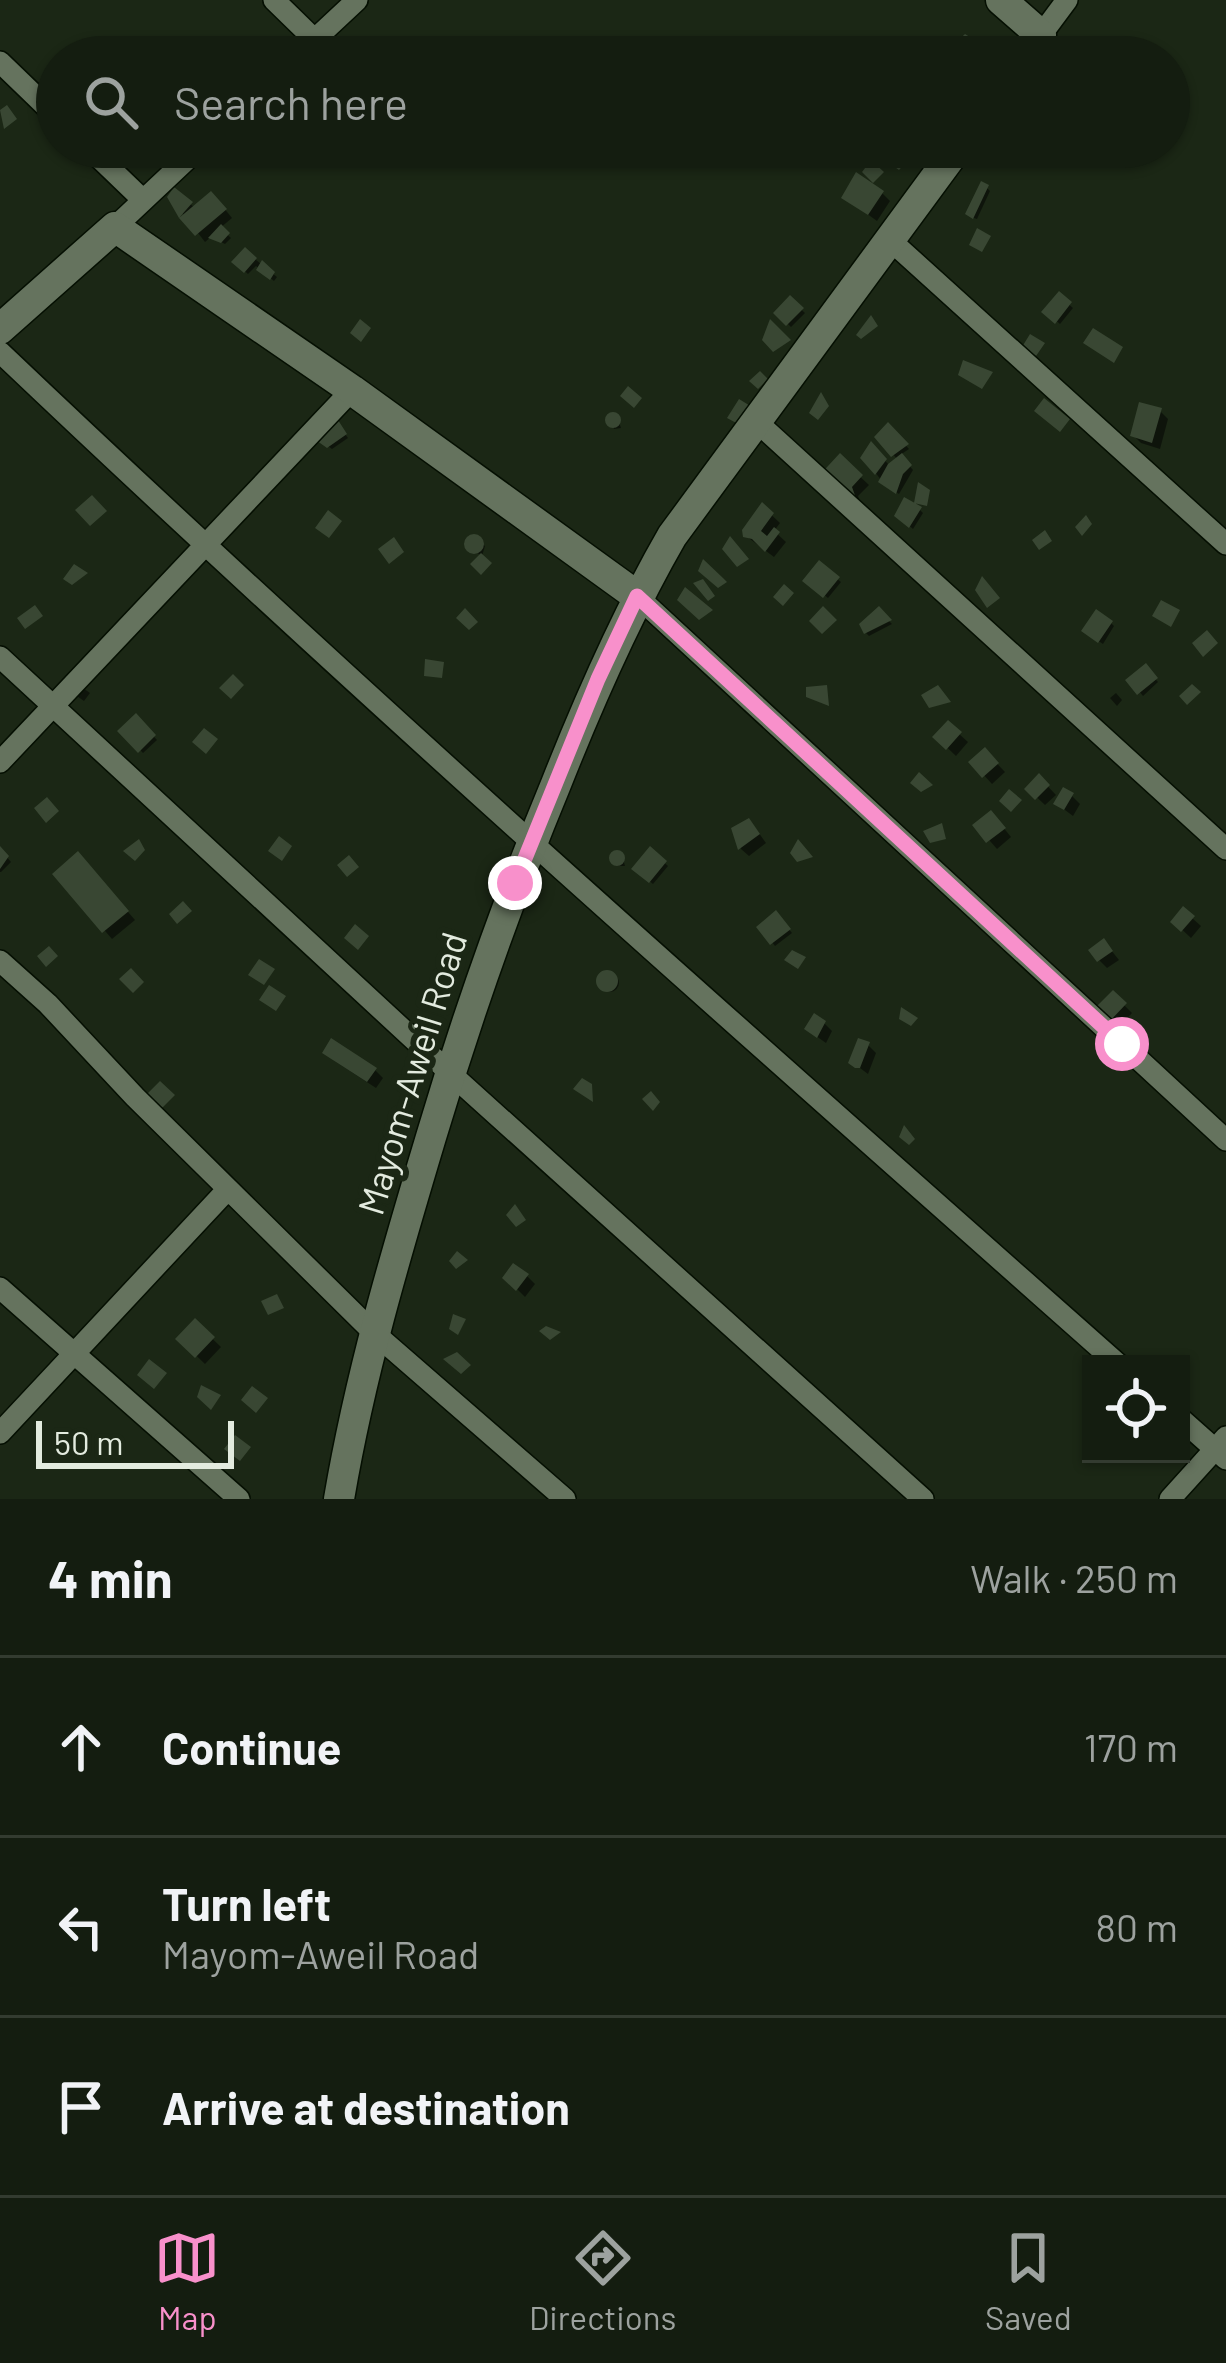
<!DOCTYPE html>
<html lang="en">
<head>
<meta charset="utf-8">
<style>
  :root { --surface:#141d10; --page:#1d2619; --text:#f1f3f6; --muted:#9da29f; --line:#333b30; --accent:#f890cb }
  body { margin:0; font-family:Barlow,sans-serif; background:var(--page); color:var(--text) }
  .controls { position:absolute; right:36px; bottom:36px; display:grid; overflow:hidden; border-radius:0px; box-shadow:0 3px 9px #0004 }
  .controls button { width:108px; height:108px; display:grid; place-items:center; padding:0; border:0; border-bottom:3px solid var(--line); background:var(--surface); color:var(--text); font:60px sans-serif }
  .scale { position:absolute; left:36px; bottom:30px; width:198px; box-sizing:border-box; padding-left:12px; border:6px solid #e3ebdf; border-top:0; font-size:33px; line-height:42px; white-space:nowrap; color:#e3ebdf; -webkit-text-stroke:9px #1b2715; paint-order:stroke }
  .stop { position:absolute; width:36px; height:36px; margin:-27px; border:9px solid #f890cb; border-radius:50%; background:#fff }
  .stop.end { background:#f890cb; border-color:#fff; box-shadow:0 3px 12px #0008 }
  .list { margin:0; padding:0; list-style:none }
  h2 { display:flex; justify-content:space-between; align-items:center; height:156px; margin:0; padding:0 48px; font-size:51px }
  h2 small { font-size:39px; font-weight:400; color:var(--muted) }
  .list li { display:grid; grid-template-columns:78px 1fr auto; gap:36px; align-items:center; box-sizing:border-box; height:180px; padding:0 48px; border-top:3px solid var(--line) }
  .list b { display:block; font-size:45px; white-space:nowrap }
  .list p { margin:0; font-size:39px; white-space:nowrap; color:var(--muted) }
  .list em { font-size:39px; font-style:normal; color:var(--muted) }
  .icon { flex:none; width:66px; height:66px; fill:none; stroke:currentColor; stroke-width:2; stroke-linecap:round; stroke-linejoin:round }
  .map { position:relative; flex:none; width:1226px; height:1499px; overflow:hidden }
  .search { position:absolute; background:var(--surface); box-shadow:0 3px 9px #0004; left:36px; right:36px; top:36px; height:132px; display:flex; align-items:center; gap:30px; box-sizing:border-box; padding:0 42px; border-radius:66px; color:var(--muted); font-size:45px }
  .sheet { height:696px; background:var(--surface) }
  nav { display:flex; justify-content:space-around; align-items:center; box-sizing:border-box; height:168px; border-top:3px solid var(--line); background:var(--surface); font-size:33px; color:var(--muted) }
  nav a { display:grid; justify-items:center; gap:6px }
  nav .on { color:var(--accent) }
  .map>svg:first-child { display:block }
  .shadow { fill:#0007 }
  .building { fill:#394733 }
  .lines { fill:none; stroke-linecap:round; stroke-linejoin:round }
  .street-casing { stroke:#050f02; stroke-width:24 }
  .secondary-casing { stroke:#050f02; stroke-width:33 }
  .street { stroke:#65735e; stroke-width:21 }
  .secondary { stroke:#65735e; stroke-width:30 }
  .route { stroke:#f890cb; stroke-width:15 }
  .labels { text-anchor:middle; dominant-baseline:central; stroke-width:12; stroke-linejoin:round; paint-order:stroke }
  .street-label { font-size:36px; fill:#e3ebdf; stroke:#1b2715 }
</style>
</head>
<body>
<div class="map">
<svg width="1226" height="1499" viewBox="0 0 1226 1499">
  <rect width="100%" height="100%" fill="#1b2715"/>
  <path class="shadow" d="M987,188L990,191L977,219L971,217Z
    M175,191L195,208L219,202L232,218L220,228L231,238L225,244L211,237L205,242L170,197Z
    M882,193L890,201L877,221L844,197Z
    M245,251L277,277L274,281L256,266L248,274L235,262Z
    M1059,296L1073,308L1060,324L1046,312Z
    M790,299L805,313L791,327L777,313Z
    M1160,411L1168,419L1160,449L1141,443L1133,435Z
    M617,417L621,428L614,429L610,418Z
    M888,426L909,449L900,455L913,470L899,494L885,485L864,458L871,446L890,466L898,460L878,437Z
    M340,427L348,438L332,449L317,438Z
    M840,458L869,485L858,496L863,509L854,512Z
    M762,506L780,523L774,531L786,542L774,557L746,536Z
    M916,506L923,513L913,529L897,515Z
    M472,537L485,546L482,556L467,546Z
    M819,564L841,582L828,598L806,580Z
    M879,611L892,624L869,636L866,633Z
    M1111,623L1114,626L1103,644L1088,634Z
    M1145,667L1158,682L1143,696L1130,680Z
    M76,683L90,693L84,701L74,694Z
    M1116,693L1122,700L1117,706L1110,698Z
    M136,718L157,740L143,753L122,731Z
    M948,724L968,742L956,756L936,737Z
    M985,751L1005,772L992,784L972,762Z
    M1039,777L1056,795L1045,805L1028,789Z
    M1072,796L1080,804L1073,816L1057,804Z
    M998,821L1011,837L997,849L976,825Z
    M756,829L766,843L749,856L741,849L734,830Z
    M0,849L11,862L1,872H0Z
    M650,850L668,866L653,884L635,869Z
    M622,855L625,866H617L614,856Z
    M86,863L135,920L112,939L56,874Z
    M1183,910L1201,926L1191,938L1174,922Z
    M776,914L792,933L775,946L760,927Z
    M1111,950L1119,960L1107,968L1099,960Z
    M601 983a9 9 0 1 1 18 0a9 9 0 1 1-18 0Z
    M1113,994L1132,1013L1119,1027L1099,1008Z
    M824,1023L832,1031L826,1043L816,1036Z
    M868,1045L876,1053L868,1074L852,1062Z
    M333,1060L375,1070L383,1078L376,1088Z
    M527,1276L535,1284L525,1297L506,1278Z
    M195,1322L221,1347L205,1364L179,1339Z"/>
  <path class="building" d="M965,34L990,50L986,57H965L949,49Z
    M7,105L17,119L4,129L0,110Z
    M886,147L907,161L899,170L877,154Z
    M871,160L884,172L873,183L862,172Z
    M856,172L884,191L868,215L841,198Z
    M981,181L989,185L973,219L965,214Z
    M174,187L193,202L179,218L167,197Z
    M211,191L227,209L195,236L179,218Z
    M221,224L230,233L221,243L208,238Z
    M977,228L991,236L982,252L969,245Z
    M245,247L257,258L244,273L231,262Z
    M262,260L275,272L270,280L256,270Z
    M1059,291L1072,302L1055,324L1041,312Z
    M790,295L804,308L786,326L773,313Z
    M871,315L878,326L861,339L856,335Z
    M360,319L371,328L361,342L350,333Z
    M770,319L791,340L773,352L762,340Z
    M1093,328L1123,347L1114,363L1083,343Z
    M1030,334L1045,343L1036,356L1022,347Z
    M963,360L993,372L982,389L958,375Z
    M760,371L768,379L758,389L749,381Z
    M628,386L642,398L634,408L620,396Z
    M821,392L829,406L818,420L809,413Z
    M1044,398L1070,419L1060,432L1034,411Z
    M739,399L752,407L740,425L727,418Z
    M1139,402L1162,408L1152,443L1130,436Z
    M605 420a8 8 0 1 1 16 0a8 8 0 1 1-16 0Z
    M338,420L347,434L327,448L313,438Z
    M888,422L909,444L891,457L874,437Z
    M871,441L887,459L875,475L860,458Z
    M840,453L863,475L852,487L857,501L816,479Z
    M902,453L912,465L903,474L896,494L878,482L888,464Z
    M918,482L930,490L927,506L914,503Z
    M92,495L107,511L90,526L75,510Z
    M904,497L922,507L909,528L894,516Z
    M762,502L774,513L761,531L767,536L774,527L780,532L765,552L752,539L743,537L742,530Z
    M328,510L342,521L329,538L315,528Z
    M1086,515L1092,524L1082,536L1075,527Z
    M1045,530L1052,541L1039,550L1032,540Z
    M464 544a10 10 0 1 1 20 0a10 10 0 1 1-20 0Z
    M730,536L749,559L737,567L722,549Z
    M394,537L404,552L389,564L378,549Z
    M481,553L492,563L481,575L470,564Z
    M703,559L723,578L727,582L718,588L698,571Z
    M819,560L840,577L823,598L802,581Z
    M74,564L88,573L72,585L63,579Z
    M982,576L1000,598L987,608L975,590Z
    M703,579L715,596L708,601L693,583Z
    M784,584L794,593L783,606L773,597Z
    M685,587L713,610L699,620L677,600Z
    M1161,600L1180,610L1171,627L1152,616Z
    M35,605L43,616L25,629L17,618Z
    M823,606L837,620L822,634L809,621Z
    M879,606L892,620L864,634L859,624Z
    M465,608L478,622L469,630L456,618Z
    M1096,609L1113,621L1098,643L1081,631Z
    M1207,630L1218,643L1203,657L1192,643Z
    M425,659L444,662L442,678L424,676Z
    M1146,663L1158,678L1137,695L1125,680Z
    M233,674L244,685L231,699L219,688Z
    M1192,684L1201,692L1187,705L1179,696Z
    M827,685L829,706L806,697V687Z
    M938,685L951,702L929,708L921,695Z
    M136,713L156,735L138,753L117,731Z
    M948,720L962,732L946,750L932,737Z
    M204,728L218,739L206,754L192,742Z
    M985,747L999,763L982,778L968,762Z
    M919,772L933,785L921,792L910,783Z
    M1039,773L1050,785L1035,800L1024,789Z
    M1063,787L1074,793L1064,810L1053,804Z
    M1009,789L1022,800L1011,812L999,801Z
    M47,797L59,811L46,823L34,808Z
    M991,810L1006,828L986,843L972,825Z
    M749,818L760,834L738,850L731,828Z
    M942,823L946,839L930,843L923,831Z
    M279,836L292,846L282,861L268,851Z
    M139,839L145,850L135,861L123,851Z
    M798,839L813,857L797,862L790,853Z
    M0,846L9,856L0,869Z
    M650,846L667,861L649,883L631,869Z
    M609 858a8 8 0 1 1 16 0a8 8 0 1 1-16 0Z
    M78,851L129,911L102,933L52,874Z
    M349,855L359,867L347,877L337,865Z
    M183,901L192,911L177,924L169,914Z
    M1183,906L1195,916L1181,932L1170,922Z
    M776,910L791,929L770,945L756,927Z
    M355,924L369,936L358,950L344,938Z
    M1104,938L1113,951L1097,962L1088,950Z
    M49,946L58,956L46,967L37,956Z
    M792,950L806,957L798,969L784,960Z
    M259,959L275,969L264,985L248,975Z
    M131,968L144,982L133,993L119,979Z
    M596 981a11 11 0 1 1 22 0a11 11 0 1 1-22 0Z
    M269,985L286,996L276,1011L259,1000Z
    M1113,990L1127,1003L1109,1022L1095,1008Z
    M901,1007L918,1018L911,1026L899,1019Z
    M814,1013L826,1021L817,1038L804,1029Z
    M331,1038L377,1068L367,1082L322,1053Z
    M858,1038L870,1042L860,1068H855L848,1063Z
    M582,1078L592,1084L593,1102L573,1089Z
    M160,1081L175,1095L161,1109L146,1095Z
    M651,1091L660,1102L653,1111L642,1099Z
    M904,1125L915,1139L909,1145L899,1137Z
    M515,1204L526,1220L516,1227L506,1215Z
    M457,1251L468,1260L456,1269L449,1261Z
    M513,1263L529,1274L516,1291L502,1278Z
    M277,1294L284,1308L268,1315L261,1301Z
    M453,1314L466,1319L458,1335L449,1329Z
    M195,1318L215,1337L195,1358L175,1339Z
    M546,1326L561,1332L550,1340L539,1331Z
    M457,1352L471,1365L461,1374L443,1359Z
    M149,1359L167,1373L154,1389L137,1375Z
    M201,1385L221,1395L211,1410L197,1397Z
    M252,1386L268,1398L256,1413L241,1400Z
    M235,1435L251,1447L240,1461L224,1449Z"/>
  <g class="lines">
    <defs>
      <path id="street" d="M274,0L315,40
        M1041,35L1067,0
        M296,57L357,0
        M0,62L57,117
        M88,147L143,200
        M115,227L200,147
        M890,240L1226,544
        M0,352C365,699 742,1031 1118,1364
        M757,422L1226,849
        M637,596L1226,1140
        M0,657L450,1073L923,1499
        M0,762L352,390
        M0,961L48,1004L135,1097L373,1332L565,1499
        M0,1288L239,1499
        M1181,1419L1226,1459
        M0,1433L228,1189
        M1170,1499L1226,1437"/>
      <path id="secondary" d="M1001,0L1041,35L1025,57
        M0,329L115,227L352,390L637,596
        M339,1499C360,1375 395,1257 431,1137C467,1016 508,900 556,784C590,698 626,616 672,536L958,147"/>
    </defs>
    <use href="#street" class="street-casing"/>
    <use href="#secondary" class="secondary-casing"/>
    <use href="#street" class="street"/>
    <use href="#secondary" class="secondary"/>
  </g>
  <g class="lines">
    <path class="route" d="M515,883L598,679L637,596L1122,1044"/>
  </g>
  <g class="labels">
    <g class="street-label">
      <text transform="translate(411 1073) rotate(-73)">Mayom-Aweil Road</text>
    </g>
  </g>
</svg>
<div class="controls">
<button><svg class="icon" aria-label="locate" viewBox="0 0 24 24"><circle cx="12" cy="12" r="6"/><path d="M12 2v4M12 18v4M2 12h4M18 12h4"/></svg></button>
</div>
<div class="scale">50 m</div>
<div class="stop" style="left:1122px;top:1044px"></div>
<div class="stop end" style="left:515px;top:883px"></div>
<div class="search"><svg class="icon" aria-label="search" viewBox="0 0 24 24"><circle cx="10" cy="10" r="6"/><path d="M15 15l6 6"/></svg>Search here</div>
</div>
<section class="sheet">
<h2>4 min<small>Walk · 250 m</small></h2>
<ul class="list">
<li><svg class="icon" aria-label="ahead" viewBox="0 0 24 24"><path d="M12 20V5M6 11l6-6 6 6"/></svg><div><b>Continue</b></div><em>170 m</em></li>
<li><svg class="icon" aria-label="left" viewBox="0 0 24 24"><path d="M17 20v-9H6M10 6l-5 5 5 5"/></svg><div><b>Turn left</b><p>Mayom-Aweil Road</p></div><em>80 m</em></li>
<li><svg class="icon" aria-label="arrive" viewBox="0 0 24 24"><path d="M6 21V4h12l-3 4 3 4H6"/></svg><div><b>Arrive at destination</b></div></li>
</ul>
</section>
<nav>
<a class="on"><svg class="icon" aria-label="map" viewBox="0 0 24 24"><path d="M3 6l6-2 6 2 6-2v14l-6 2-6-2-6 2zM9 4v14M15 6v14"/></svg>Map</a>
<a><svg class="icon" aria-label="directions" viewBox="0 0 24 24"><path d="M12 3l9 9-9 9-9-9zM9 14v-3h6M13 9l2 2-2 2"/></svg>Directions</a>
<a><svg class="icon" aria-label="saved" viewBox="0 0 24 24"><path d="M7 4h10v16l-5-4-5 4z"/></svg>Saved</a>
</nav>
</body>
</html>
